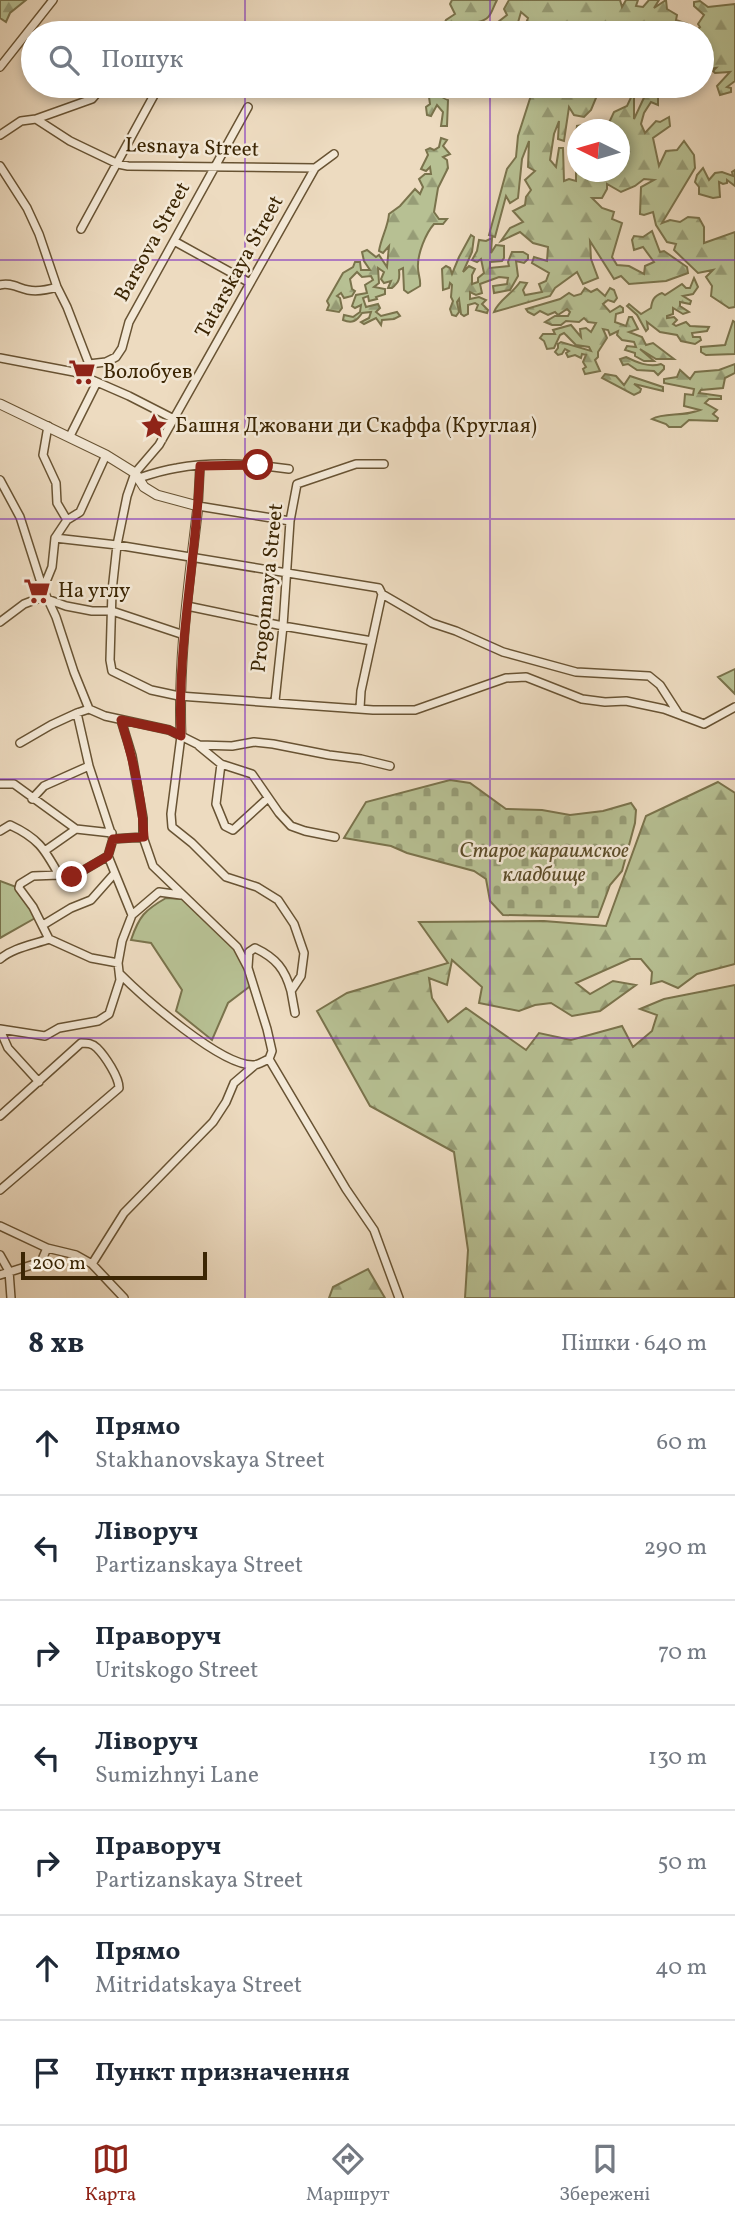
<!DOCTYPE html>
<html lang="uk">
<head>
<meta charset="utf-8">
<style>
  :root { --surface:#fff; --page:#f6f6f7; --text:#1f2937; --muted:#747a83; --line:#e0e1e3; --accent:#8f2418 }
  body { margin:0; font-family:Vollkorn,serif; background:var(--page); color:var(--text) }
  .compass { position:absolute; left:567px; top:119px; width:63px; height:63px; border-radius:50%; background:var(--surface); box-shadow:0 4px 10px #0003; rotate:275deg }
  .scale { position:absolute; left:21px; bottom:18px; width:186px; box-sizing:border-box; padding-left:7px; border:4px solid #3c2604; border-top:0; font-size:19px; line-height:24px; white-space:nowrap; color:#3c2604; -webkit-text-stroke:5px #f3e8d6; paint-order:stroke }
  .stop { position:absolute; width:21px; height:21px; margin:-16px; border:5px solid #8f2418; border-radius:50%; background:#fff }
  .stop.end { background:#8f2418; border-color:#fff; box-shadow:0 2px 7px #0008 }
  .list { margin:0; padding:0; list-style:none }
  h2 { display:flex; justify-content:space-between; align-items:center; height:91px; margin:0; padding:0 28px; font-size:30px }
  h2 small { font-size:23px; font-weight:400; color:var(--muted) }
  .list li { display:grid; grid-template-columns:46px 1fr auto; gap:21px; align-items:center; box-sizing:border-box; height:105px; padding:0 28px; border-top:2px solid var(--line) }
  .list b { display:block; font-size:26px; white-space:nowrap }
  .list p { margin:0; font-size:23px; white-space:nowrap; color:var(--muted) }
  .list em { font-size:23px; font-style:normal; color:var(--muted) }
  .icon { flex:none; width:38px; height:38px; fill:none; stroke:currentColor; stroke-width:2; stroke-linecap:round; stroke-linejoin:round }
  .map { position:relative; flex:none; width:735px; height:1298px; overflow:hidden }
  .search { position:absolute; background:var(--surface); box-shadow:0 4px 10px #0003; left:21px; right:21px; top:21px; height:77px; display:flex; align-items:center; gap:18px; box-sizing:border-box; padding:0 24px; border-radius:38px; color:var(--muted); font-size:26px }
  .sheet { height:826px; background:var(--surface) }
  nav { display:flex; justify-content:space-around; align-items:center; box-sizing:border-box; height:98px; border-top:2px solid var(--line); background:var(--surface); font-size:19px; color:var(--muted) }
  nav a { display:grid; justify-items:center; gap:4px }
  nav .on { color:var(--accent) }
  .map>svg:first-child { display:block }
  .grass { fill:#b7c093; stroke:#7a734c; stroke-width:2 }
  .forest { fill:url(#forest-firs); stroke:#7a734c; stroke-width:2 }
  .cemetery { fill:url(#cemetery-stones); stroke:#7a734c; stroke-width:2 }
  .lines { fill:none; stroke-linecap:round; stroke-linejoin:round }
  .minor-casing { stroke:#685333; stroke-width:10 }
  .tertiary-casing { stroke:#685333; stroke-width:11 }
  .minor { stroke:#f3e8d6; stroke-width:7 }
  .tertiary { stroke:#f3e8d6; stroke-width:9 }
  .route { stroke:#8f2418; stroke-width:9 }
  .grid { fill:none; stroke:#7b2cbf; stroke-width:2; stroke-opacity:0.55 }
  .labels { text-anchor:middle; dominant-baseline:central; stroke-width:5; stroke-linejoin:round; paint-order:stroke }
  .street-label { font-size:21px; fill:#3c2604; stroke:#f3e8d6 }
  .poi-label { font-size:21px; fill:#3c2604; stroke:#f3e8d6; text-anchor:start }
  .park-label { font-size:21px; font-style:italic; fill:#5b4c28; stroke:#f3e8d6 }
</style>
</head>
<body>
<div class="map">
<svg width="735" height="1298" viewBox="0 0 735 1298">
  <defs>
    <pattern id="forest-firs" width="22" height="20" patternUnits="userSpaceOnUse" patternTransform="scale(1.75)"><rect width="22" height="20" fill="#b7c093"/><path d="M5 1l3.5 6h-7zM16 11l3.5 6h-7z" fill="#969c76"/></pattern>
    <pattern id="cemetery-stones" width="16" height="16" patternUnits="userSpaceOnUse" patternTransform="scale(1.75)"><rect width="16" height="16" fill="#b7c093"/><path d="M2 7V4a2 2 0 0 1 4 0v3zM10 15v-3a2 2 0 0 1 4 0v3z" fill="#969c76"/></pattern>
  </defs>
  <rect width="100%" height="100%" fill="#eddbc0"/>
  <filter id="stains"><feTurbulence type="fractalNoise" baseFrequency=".00286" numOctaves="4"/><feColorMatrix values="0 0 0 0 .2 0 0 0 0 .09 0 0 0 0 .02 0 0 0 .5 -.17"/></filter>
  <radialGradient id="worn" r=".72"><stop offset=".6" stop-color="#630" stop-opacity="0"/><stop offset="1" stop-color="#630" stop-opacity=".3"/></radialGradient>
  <path class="grass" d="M0,881L19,888L37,917L0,938Z
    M166,898L183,899L237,950L253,984L228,1003L212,1040L176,1011L182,990L151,943L131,940C139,916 145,910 166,898Z"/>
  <path class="forest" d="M0,0H26L10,13L6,22L0,18Z
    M452,0H497C491,11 492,19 478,22L474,28L484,26L480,33H440L446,20L455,14L450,4Z
    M509,0H620L622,7L626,0H638L636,6L643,7L649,0H659L654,8L666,0L667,9L677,15L676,20L688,24L690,27L683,33H522L528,18L521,12L515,33H490L493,26L507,15L504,9Z
    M700,1L708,7L735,4V81L727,87L731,88V92L720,95L717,86L730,72L715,73L713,71L716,68L702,70V63L705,61H702V33H694L700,27L698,24L704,15L694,6V2Z
    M437,86H450L452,95L444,98L448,100L447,126H441L443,112L437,105L431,116L427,115L426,107L430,104L429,97L433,96V88Z
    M534,86H601L591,110L584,117L574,115L569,107L564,141L558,139L559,121L554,134L550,160L556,167L559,148H563L564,181L569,179L576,181V170L573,160L577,126L584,125V129L578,130V172H620V130L606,129L614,112L627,106L634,91V119L648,89L658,96V105L651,102L644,113L641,124L645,133L656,121L660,122L669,117L670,126L653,138L659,166L666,151L677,150L684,141L694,155L695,168L662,223L670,220L680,222L688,217L699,218L704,227V243L735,232V307L729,308L711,296L712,286L706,277L713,270L698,273L674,250L676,244L667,242L656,225L653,212L644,215L640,214L641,187L654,180L644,179L635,186L621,192L607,184V189L602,198H592L602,208L614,212L612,219L622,223L612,257L617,265L629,266L644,274L645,266L654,262L643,247L634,250L632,240L634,236L643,237L652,231L660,252L664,251L687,267L688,273L666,281L629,284L621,276L614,279L590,241L591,259L598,278L583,284L577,272L555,288L550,296L494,312C498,301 513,293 520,282L527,283L523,290L525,295L542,292L539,284L546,281L549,273L532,263L534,257L547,261L548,247L533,243L520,232L501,241L510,228L523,222L513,211L525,205L526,197L531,190L525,180L535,171L528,167L529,141L522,159L518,198L510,203L506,196L495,237L489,235L507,169L516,157L518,136Z
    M441,138L447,140L443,146L450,154L443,157L447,160L448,168L438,188L434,212L439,219H447L443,224H434C426,233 417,254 418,268C418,275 421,279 420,286L408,293L404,290L403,268L399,270C400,279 399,282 392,288H388L391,281L384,283L381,279L384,272L378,268L379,283L374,287L385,289V294L376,297L377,299L369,301L368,296L363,298L366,307L378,304L380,308L376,312L381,316L397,312L400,316L394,319L382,320L381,325L376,318L364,324L361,322L369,318L371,312L362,313C357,321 352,324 343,320L344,315L353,317L360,312L361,305L355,308L352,306L356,295L367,293L365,285L373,280L371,276L362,277L357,272L350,279L352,289L355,291L352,296L344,298L341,293L337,296L340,298L342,308L339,312L327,310L329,305L327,301L343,273L353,267L355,262H360L361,270H370L364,261L362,252L367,250L376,257L379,255L387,267L389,246L383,253L379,251C381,238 388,227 389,214L400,206L415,189L420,194L423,187L419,179L425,174H431L430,167L426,171L421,169L428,155L426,150L430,148L434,150L439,147Z
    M703,168L709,180L715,173L722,172L733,176L732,172L735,170V186L727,180V183L723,184L719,182L720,197L713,198L699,194V187L695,182L697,175Z
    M471,235L474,237L472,252L463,272L469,266L475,269L472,275V284L478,282V278L484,273L481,259L477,262L472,260L477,251L479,240L486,241L492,238L491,253L496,245L504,246V258L502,261L490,262V268L509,266L508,262L512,252H523L528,255V259L524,263L516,261L518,276L510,290L494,293L493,286L507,284L508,278L499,277L480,284L482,293L476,295L470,292V299L479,297L486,300L482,304L488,310L487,313L476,310L478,305L475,303L468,305V314L464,316L461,314L459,299L457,302L459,312L456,316L452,315L450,309L453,301L451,297L452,285L450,283L449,288L443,290L442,269L446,266L450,268L452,274L459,257Z
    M694,278L698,287L693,294L683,296L691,301L690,304L680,302V306L689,312L683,314L673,308V314L667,316V318L674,317L677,320L673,324L676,326L686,322L690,326L709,327L707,331L692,333L693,337H700L701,340L695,344L681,341L677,335L660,332L647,322L648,329L646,331L637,315L627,306L629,304L641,314L651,308C652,300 654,296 662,293L665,295L682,284L686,288H690Z
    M585,288L591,292L597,289L605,296L610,288L614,290L617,298L614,302L608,300L603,304L610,312L620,306L623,308V312L616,314L615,322L626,326L629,317H632L638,329L629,332L642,337L646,345L653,343L674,359H656L640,349L654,361H644L635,356V353L625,350L627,346L636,347L634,342L622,340L617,335L618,331L610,335L608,330L603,329L607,338L598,352V357L595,360L600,371L585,374L583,369L586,367L583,362L586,355L582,354L581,358L575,355L568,357L566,353L569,351L565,349L562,354L558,355L555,352L558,348V344L561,342L591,351L589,347L576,345L564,333L560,335L554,348L547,349L544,341L540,338L543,334H555L553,330L571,325L581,337L580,329L586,328L591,332L596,323L588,322L584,318L579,322L566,321L561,325H552L545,322L555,316H568L570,312L567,309L558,315L555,312L548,315L540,311L534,315L528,312L526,309L560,299L569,293L574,296L581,294Z
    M733,321L735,322V354L706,355L701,352V347L725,345Z
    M626,357C636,362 649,368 661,364L664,366V369L658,375L654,371L637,370L628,364L623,365L620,359Z
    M735,364V373L725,378L723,388L701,390L699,393L721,396V399H709L705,403L717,410L713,414L718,418L717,421L689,420L681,427H669L666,424L652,419C664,412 683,417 700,410L684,406L685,394L693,395L694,389L664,383V379L677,377L680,370L690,379L695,372L719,370Z
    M605,374L616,376L624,385L630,376L663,387V391L634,384L641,389L640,392L634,395L602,378Z
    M735,669V694L718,677Z
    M718,782L735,793V964L697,974L678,988L662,981L651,984L652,972L641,959H630L576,983L590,994L613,981L636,985L600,1011L572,1016L551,1003L535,1005L519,1011L479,1003L482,987L452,960L447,985L429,978L432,998L448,1022L466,1008L526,1050L539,1033L571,1040L622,1026L633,1047L652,1031L657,1015L640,1009L664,999L735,985V1298H465L468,1250L454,1152L370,1106L317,1011L347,993L448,963L419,922L544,921L606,926L646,816Z
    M368,1269L385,1298H329L333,1287Z"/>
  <path class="cemetery" d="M450,780L470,783L506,809L542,810L570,815L603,811L631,803L636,810L635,823L622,871L610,885L598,917L503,915L490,901L486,879L474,871L407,853L391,846L344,838L366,802Z"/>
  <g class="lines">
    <defs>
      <path id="minor" d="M0,67L53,0
        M36,119L92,99L103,86
        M0,135L21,121L36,119L70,141L118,164L128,166L315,168
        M334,154L315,168L159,445L135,473L127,496L117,545L112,591L110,660L112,671L151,690L179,696L373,710H415L506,678L526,677L582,699L605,702L626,701L664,709L704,724L735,707
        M0,166L27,208L39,234L57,287L67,307L89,364
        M81,229L159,86
        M174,241L250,283
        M0,285C10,282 18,288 28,290C38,292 47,290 57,287
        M0,358L74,372L129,396L174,419
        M74,372L89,364L106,362L116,357L122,348L129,322L248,107
        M48,426L43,455L56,483L57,503L67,520
        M70,436L97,382
        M200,466L198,506L290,521
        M139,478C151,474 164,470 177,468C212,461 253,464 289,469
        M0,480L20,517L43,589L56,617L74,672L89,709
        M55,538L117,545L379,588L382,594L361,691L360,708
        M43,589L52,567L55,538L67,520L80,512L106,455
        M382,594L432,623L456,631L503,652L576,672L649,676L660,685L678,713
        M187,606L283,626L372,641
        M0,622L24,604L37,599H47L66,606L92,611H112L184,635
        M275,701L283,626L290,521L297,484L356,464H384
        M89,709L105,716L169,730L199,745L232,746L254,742L273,744L329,755L361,759L390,766
        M89,709L77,713L89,766L113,839L108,856L132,915
        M121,720L132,756L143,818V837L153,866L237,947L248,968L267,1029L272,1051L269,1059L346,1189L374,1230L399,1298
        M181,736L171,814L172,827L192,843L226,877L257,887L278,900L294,924L304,953L301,976L291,991L295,1013
        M20,743L51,725L77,713
        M199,746L221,764L252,774L279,813L291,826L305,831L335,837
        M221,764L216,804L225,826L233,830L268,798
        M0,784H14L76,829L112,833
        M32,799L44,786L89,766
        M0,831L10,825C38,838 44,848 59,875L72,877L108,856
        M113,839L143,837
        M46,850L76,829
        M59,875L33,876L20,884L19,888L33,907L49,939L91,958L118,963
        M43,925L71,908L91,900L114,874
        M0,959C13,948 32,945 49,939
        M248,967L249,952L255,948C276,958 285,969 291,991
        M120,974C143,997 222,1067 254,1065C258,1065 264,1061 269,1059
        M0,1029L45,1036L59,1028L98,1021L109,1014L120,980L118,963L122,941L132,915L159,892L181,895
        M0,1030L8,1048L39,1082
        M0,1116L81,1043C87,1043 92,1043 97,1048C105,1056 119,1077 119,1088L0,1190
        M0,1226L47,1248L76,1255L92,1264L124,1298
        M0,1255L9,1271L11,1298
        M92,1264L124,1213L213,1122L226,1102L234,1083L255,1065
        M0,1275L41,1262L47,1248"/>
      <path id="tertiary" d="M0,404L106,455L135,473L144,487L157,495L198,506C189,583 178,659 181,736"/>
    </defs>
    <use href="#minor" class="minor-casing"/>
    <use href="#tertiary" class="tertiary-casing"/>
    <use href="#minor" class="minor"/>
    <use href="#tertiary" class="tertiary"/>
  </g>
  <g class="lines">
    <path class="route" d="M72,877L108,856L113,839L144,837C142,797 133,758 121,720L169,730L181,736C177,645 197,556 200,466L258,465"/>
  </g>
  <path class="grid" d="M245,0V33M490,0V33M245,86V1298M490,86V1298M0,260H735M0,519H735M0,779H735M0,1038H735"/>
  <defs>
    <symbol id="supermarket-bare" viewBox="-9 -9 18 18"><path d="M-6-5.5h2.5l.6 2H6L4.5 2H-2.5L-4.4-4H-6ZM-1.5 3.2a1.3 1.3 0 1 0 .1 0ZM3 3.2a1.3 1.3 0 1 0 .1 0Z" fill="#8f2418" stroke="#f3e8d6" stroke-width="2.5" paint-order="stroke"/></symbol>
    <symbol id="sight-bare" viewBox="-9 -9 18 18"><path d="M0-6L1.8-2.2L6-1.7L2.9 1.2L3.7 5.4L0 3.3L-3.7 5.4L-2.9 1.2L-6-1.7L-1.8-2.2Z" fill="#8f2418" stroke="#f3e8d6" stroke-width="2.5" paint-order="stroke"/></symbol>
  </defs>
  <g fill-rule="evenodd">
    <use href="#supermarket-bare" x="63" y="353" width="38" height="38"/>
    <use href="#sight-bare" x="135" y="407" width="38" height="38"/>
    <use href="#supermarket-bare" x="18" y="572" width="38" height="38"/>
  </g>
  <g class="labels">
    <g class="street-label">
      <text transform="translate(192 148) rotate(2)">Lesnaya Street</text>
      <text transform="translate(153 242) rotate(-61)">Barsova Street</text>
      <text transform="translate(240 267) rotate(-61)">Tatarskaya Street</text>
      <text transform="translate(268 588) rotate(-84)">Progonnaya Street</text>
    </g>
    <g class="poi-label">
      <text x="103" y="372">Волобуев</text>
      <text x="175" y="426">Башня Джовани ди Скаффа (Круглая)</text>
      <text x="58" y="591">На углу</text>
    </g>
    <g class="park-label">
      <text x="544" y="851">Старое караимское<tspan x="544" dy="24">кладбище</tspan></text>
    </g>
  </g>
  <rect width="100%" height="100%" filter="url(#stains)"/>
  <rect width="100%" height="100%" fill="url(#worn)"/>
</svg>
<svg class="compass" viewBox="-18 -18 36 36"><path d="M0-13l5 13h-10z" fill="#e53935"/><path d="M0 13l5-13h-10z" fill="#747a83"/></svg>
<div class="scale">200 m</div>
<div class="stop" style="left:258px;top:465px"></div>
<div class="stop end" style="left:72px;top:877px"></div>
<div class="search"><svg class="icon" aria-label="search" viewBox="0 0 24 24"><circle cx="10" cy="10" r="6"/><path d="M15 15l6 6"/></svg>Пошук</div>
</div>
<section class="sheet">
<h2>8 хв<small>Пішки · 640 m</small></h2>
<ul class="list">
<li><svg class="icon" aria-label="ahead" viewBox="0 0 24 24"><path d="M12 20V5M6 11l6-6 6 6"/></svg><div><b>Прямо</b><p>Stakhanovskaya Street</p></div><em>60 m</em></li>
<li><svg class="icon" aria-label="left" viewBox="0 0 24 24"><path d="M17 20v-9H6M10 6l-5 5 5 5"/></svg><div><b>Ліворуч</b><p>Partizanskaya Street</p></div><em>290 m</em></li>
<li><svg class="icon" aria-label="right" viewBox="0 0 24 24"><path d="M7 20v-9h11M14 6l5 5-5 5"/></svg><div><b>Праворуч</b><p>Uritskogo Street</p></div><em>70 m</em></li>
<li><svg class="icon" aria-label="left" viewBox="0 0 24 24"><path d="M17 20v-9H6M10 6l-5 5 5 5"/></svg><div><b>Ліворуч</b><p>Sumizhnyi Lane</p></div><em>130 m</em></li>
<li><svg class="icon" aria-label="right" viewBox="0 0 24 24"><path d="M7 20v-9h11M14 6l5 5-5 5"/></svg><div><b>Праворуч</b><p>Partizanskaya Street</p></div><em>50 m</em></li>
<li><svg class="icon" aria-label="ahead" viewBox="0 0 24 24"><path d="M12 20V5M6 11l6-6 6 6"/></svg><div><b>Прямо</b><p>Mitridatskaya Street</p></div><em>40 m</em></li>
<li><svg class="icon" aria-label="arrive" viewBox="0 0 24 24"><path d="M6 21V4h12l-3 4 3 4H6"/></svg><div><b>Пункт призначення</b></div></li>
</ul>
</section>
<nav>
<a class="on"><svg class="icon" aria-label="map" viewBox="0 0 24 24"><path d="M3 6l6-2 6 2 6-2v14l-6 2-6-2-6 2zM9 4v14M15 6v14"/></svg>Карта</a>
<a><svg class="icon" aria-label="directions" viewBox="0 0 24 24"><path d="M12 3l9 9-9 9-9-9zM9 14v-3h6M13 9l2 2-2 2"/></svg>Маршрут</a>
<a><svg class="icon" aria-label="saved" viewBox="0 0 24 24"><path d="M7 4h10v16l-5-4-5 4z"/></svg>Збережені</a>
</nav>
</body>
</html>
